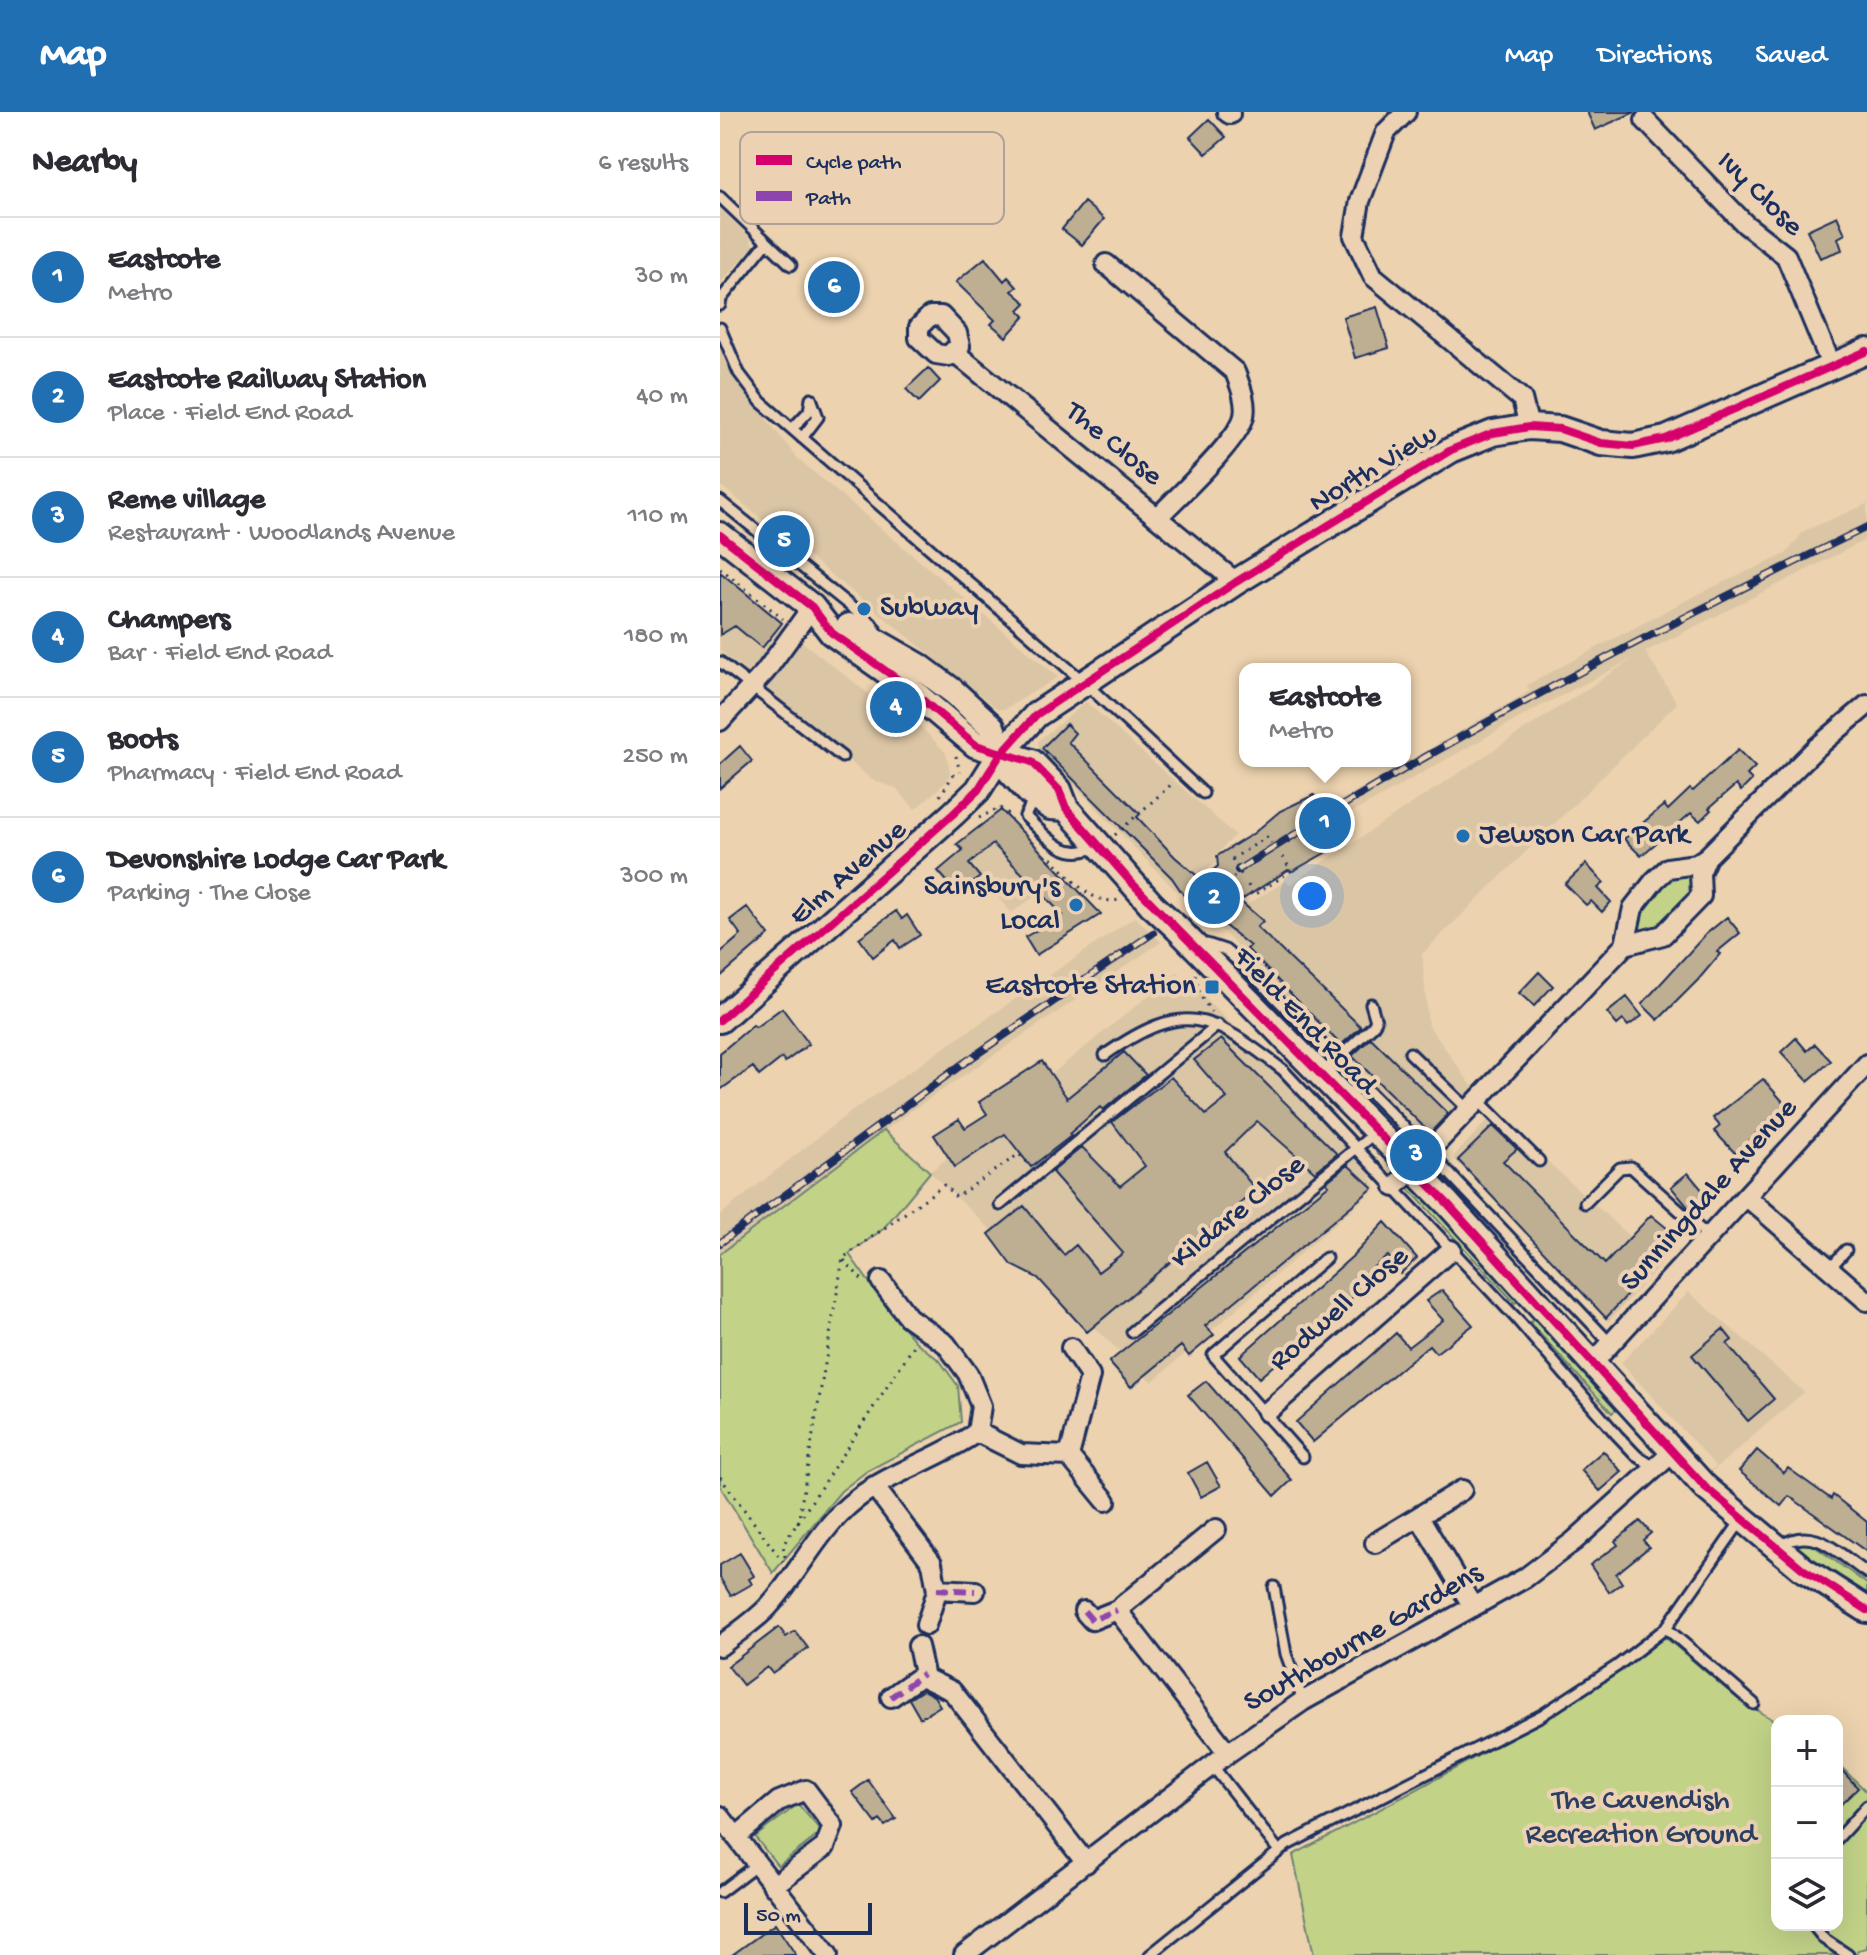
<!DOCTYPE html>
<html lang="en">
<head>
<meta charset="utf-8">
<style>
  :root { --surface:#fff; --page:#f7f7f7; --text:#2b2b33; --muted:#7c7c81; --line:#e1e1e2; --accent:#1f6fb2 }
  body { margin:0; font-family:"Gochi Hand",sans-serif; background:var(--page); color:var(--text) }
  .controls { position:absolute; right:24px; bottom:24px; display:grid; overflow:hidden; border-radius:16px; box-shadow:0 8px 32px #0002 }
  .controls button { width:72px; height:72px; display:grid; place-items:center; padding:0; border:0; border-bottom:2px solid var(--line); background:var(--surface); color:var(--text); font:40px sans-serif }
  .scale { position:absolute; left:24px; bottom:20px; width:128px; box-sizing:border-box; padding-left:8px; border:4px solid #1b2f5e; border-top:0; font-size:22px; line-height:28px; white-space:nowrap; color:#1b2f5e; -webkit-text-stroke:6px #ecd2b3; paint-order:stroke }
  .you { position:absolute; left:592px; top:784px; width:28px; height:28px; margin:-20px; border:6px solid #fff; border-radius:50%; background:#1a73e8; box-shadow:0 0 0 12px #1a73e833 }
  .badge { display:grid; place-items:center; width:52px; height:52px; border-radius:50%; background:var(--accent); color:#fff; font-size:26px; font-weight:700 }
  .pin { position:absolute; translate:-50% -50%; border:4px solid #fff; box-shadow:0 2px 8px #0006 }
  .popup { position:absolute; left:519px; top:551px; width:172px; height:104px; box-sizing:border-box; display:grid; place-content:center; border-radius:16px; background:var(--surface); filter:drop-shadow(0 2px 6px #0005); font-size:26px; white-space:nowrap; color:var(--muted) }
  .popup b { font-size:30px; color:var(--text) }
  .popup::after { content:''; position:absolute; left:50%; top:100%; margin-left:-16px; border:16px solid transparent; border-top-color:var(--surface) }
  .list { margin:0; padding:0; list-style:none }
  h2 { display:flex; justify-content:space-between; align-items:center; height:104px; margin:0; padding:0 32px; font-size:34px }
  h2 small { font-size:26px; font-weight:400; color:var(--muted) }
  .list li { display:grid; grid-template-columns:52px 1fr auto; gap:24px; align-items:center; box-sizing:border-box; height:120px; padding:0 32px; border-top:2px solid var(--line) }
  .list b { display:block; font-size:30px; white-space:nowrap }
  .list p { margin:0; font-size:26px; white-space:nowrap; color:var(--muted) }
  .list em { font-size:26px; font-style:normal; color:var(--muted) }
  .icon { flex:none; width:44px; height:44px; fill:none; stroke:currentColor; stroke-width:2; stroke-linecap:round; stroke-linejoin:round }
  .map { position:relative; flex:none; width:1147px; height:1843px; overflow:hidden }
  header { display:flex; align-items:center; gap:48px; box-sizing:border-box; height:112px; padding:0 40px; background:var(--accent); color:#fff }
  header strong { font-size:38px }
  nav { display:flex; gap:44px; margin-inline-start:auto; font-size:28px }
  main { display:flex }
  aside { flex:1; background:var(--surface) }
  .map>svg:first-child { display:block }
  .built { fill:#dac5a5 }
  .green { fill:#c2d388; stroke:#6e8173; stroke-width:2 }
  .building { fill:#beaf93; stroke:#1b2f5e; stroke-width:2 }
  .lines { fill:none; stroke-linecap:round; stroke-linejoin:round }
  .service-casing { stroke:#1b2f5e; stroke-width:15 }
  .minor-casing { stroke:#1b2f5e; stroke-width:24 }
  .tertiary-casing { stroke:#1b2f5e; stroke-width:30 }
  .path { stroke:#1b2f5e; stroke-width:3; stroke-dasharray:2 6; stroke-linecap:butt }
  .service { stroke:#ecd2b3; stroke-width:9 }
  .minor { stroke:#ecd2b3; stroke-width:18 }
  .tertiary { stroke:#ecd2b3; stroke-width:24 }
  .rail-casing { stroke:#1b2f5e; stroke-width:8 }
  .rail { stroke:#ecd2b3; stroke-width:5; stroke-dasharray:15; stroke-linecap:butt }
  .tertiary-bridge-casing { stroke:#1b2f5e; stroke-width:30; stroke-linecap:butt }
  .path-bridge { stroke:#1b2f5e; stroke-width:3; stroke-dasharray:2 6; stroke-linecap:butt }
  .tertiary-bridge { stroke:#ecd2b3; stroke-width:24 }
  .quiet { stroke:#8e44ad; stroke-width:6; stroke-dasharray:12 6; stroke-linecap:butt }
  .cycleway-casing { stroke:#ecd2b3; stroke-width:13 }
  .cycleway { stroke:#d6006c; stroke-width:8 }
  .poi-dot { fill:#1f6fb2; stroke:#ecd2b3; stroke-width:3 }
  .labels { text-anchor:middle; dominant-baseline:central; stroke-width:8; stroke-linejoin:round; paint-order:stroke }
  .street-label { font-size:30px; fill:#1b2f5e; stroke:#ecd2b3 }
  .poi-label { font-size:30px; fill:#1b2f5e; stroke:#ecd2b3; text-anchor:start }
  .park-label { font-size:30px; fill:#2c3f62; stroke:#ecd2b3 }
  .key { fill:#ecd2b3; stroke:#ada19a; stroke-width:2 }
  .key-label { font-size:22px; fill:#1b2f5e }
</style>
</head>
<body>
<header>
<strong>Map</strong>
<nav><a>Map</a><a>Directions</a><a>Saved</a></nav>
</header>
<main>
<aside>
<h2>Nearby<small>6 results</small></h2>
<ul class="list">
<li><span class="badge">1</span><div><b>Eastcote</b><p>Metro</p></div><em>30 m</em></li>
<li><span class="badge">2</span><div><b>Eastcote Railway Station</b><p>Place · Field End Road</p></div><em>40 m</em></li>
<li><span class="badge">3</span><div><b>Reme village</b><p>Restaurant · Woodlands Avenue</p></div><em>110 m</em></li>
<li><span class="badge">4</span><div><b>Champers</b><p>Bar · Field End Road</p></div><em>180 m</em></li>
<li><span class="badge">5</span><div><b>Boots</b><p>Pharmacy · Field End Road</p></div><em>250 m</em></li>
<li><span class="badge">6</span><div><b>Devonshire Lodge Car Park</b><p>Parking · The Close</p></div><em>300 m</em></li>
</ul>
</aside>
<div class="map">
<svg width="1147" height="1843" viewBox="0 0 1147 1843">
  <rect width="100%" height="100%" fill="#ecd2ae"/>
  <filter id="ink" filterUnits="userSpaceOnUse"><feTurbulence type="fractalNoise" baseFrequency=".0125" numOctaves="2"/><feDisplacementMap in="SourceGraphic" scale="16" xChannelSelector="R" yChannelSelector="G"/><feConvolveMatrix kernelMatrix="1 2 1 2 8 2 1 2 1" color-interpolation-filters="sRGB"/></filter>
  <g filter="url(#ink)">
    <path class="built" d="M0,97L30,126L33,135L0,171Z
      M0,238L15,268L79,348L338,565L285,597H278L0,373Z
      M1147,392V427L925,540L957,591L702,842L708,913L755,978L701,1026L496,812L566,769L570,772L914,546L817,596L605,716L518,755L612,693L810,579L807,573L976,483L1066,442L1084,419Z
      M0,466L150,583L165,584L193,607L226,641L230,660L227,669L195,697L176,676L152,668L0,538Z
      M366,590L515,723L494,745L497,750L458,781L319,636L318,629Z
      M282,697L346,762L291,801L235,732Z
      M415,805L441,830L191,999L0,1142V1103L125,1004Z
      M458,860L638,1036L656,1076L432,1270L210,1060Z
      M775,1001L940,1153L888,1210L733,1045Z
      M969,1180L1084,1280L961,1386L996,1354L901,1251Z"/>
    <path class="green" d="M962,759L976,769L978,781L944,815L922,821L916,815L919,792L952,760Z
      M164,1018L210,1060L163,1117L129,1142L171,1201L196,1230L220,1249L238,1274L241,1310L147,1359L121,1379L53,1461L0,1374V1142Z
      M693,1074L801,1187L795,1191L688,1076Z
      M817,1204L901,1293L892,1301L810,1211Z
      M1086,1428L1147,1472V1487L1074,1437Z
      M945,1525L1017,1586L1057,1610V1813H1117V1651L1147,1680V1836L1138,1838L1136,1843H594L573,1743C701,1676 828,1610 945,1525Z
      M78,1692L102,1720L58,1754L35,1725Z"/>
    <path class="building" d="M867,0H915L875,18Z
      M489,7L506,25L486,42L470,25Z
      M201,23L262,63L237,100L172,62Z
      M364,90L384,107L362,133L342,117Z
      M1117,104L1125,122L1118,126L1122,138L1100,146L1087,118Z
      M265,146L284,169L288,165L297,175L292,179L306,191L299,198L305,204L286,225L271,212L275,208L236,170Z
      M657,195L669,236L635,246L623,205Z
      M208,256L220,269L199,290L186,277Z
      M0,460L62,511L42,536L15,514L0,523Z
      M346,612L355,621L348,630L420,702L417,705L455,745L482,768L498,754L497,744L534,721L560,699L594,683L600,702L590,708L625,722L612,737L573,759L568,758L520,789L543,809L537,815L641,915L621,933L527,837L530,834L499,809L487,807L489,781L469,787L465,785L452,766L322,636Z
      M20,634L32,649L0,676V652Z
      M1018,638L1035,655L1027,663L1032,668L1021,679L1016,673L989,696L991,698L980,709L971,701L921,744L904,727L944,693L948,698L970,677L973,679Z
      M281,698L381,802L316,843L305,825L343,803L273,732L249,752L260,765L239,783L218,759L243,738L237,732Z
      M866,752L884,771L878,776L891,790L882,800L871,789L866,793L845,772Z
      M27,795L49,823L0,865V841L21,823L10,808Z
      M176,799L182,807L187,803L200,823L180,836L175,828L153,845L139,826Z
      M1007,805L1020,821L997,840L1000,842L978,868L938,908L922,892L986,822Z
      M819,860L833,874L814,894L799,881Z
      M907,885L922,904L908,914L903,908L897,913L887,901Z
      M62,896L89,932L65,950L62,946L39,964L33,955L0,978V941L33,913L36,915Z
      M651,926L728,1002L710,1021L632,944Z
      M1076,926L1087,939L1095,932L1111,949L1088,969L1061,940Z
      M501,927L617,1042L595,1060L537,1009L505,1040L536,1078L367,1220L318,1166L292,1153L269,1122L304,1094L344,1143L356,1133L378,1160L403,1141L332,1060L362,1035L400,1074L425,1054L392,1010L451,965L486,1003L507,986L474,948Z
      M404,940L426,963L383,998L380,995L349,1022L351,1024L311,1055L285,1022L235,1055L214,1023L239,1007L245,1016L267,1002L259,990L322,949L347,986Z
      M1043,967L1065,992L1016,1042L994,1019L1000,1014L993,1006Z
      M773,1014L797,1037L783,1049L885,1152L931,1103L959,1126L886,1206L738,1048Z
      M628,1053L653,1076L485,1214L494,1223L469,1244L461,1234L411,1275L389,1250L609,1073L606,1070Z
      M968,1061L989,1086L972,1100L951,1075Z
      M665,1110L697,1146L680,1162L668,1144L633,1171L640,1179L539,1266L520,1244L634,1143Z
      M722,1178L753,1213L716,1241L709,1233L593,1330L576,1310L676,1221L688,1235L723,1208L706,1189Z
      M1003,1217L1012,1228L1007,1232L1054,1287L1028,1309L972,1243Z
      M486,1269L572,1368L555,1384L468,1283Z
      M1037,1338L1064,1361L1068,1356L1111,1387L1113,1383L1147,1410V1440L1069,1384L1061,1394L1019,1359Z
      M883,1339L902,1360L880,1379L861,1358Z
      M487,1350L501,1374L481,1385L468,1361Z
      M920,1409L931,1421L923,1428L929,1435L896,1462L902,1471L889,1480L870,1453L898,1433L895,1429Z
      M20,1441L34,1464L29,1467L32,1472L11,1484L0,1466V1453Z
      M59,1515L66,1525L75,1519L88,1536L52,1561L47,1555L23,1573L8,1554Z
      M203,1578L214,1584L220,1594L200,1606L189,1587Z
      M1117,1653L1138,1676L1117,1696Z
      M148,1668L176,1707L165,1714L160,1708L156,1711L132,1680Z
      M55,1812L76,1843H12Z"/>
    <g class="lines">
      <defs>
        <path id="service" d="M0,85L47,130L1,187L0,193
          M47,130L71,153
          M0,216L19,261L41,290L365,571L483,681
          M72,317L89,299L91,287
          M82,326L98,305L91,286
          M0,389L151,511L159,523
          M0,550L122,645
          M315,685L305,704C327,725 346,751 377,734
          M482,835L487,832L505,838L525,855L709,1040L891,1232
          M690,941L750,999
          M385,943C465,887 490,902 563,958L795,1205L897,1323L917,1344L936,1356
          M601,962L652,915L656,909L651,892
          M758,988L819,1049
          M865,1091L900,1056L911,1055L990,1126
          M280,1093L498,913
          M1109,1157L1126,1138
          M412,1220L656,1020
          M583,1345L493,1243L606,1146
          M1060,1434C1094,1411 1118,1442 1147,1461
          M554,1475L566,1542L583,1589
          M946,1516L1034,1592
          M492,1653L559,1739
          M1117,1727L1147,1694
          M0,1780L37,1752
          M1093,1813L1104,1827L1128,1843
          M430,1843L567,1733L822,1603L897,1554L946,1516L1021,1409"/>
        <path id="minor" d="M507,0L510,2
          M686,0L666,20L640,89L634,124L653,164L802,287L809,315
          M925,8L1025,112L1066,144L1112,255
          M386,152L515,260C520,273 527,290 524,304C519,328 457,385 438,405
          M210,204H221L237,221L240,234L229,244L216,242L199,226V215Z
          M233,239L516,470
          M0,609L45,560L92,495
          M905,833L913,796L935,768L948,756L976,752L987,745L1095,637L1147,593
          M675,1075L905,833L943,823L981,784L980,761L987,745
          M1027,1085L1147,1189
          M872,1252L1147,952
          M547,1300L731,1138
          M257,1320L301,1342L349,1344L386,1389
          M349,1344L370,1264L351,1236
          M154,1374L212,1451L217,1479L206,1513
          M700,1406L753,1495
          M496,1417L397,1498L508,1641
          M655,1431L742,1378
          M217,1477L255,1479
          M364,1499L372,1508L397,1498
          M0,1534C16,1521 34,1510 48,1495C78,1463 95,1423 129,1393C167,1360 216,1349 257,1320L261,1294L248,1262L226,1232L188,1205L161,1169
          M198,1534L205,1566L232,1579L366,1751
          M171,1585L203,1562
          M0,1704L108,1843
          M16,1725L59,1689L86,1678L113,1714L105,1735L53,1774
          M244,1843L508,1641L583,1589L805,1466L854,1429L952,1341"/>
        <path id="tertiary" d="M0,423L92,495L112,521L180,569L256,633L312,650L339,678L346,696L432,793
          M129,514L199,554L234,580L272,615L287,656L310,681L330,695L346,696
          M457,816L728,1092L985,1375L1083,1457L1147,1498
          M0,908L233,702L258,678L280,643L316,603L516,470L731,338L773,321L809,315L840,317L881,331L913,334L946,327L1147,239"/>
      </defs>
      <use href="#service" class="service-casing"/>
      <use href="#minor" class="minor-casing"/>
      <use href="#tertiary" class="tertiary-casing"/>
      <path class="path" d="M0,456L63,507
        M236,644L240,660
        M220,684L237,657
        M280,696L293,705
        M259,706L277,697
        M395,723L454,670
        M331,746C350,764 370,794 399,788
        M512,747L547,725L551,731
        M528,773L533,784L571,759L562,743
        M471,802L498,775L520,761
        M475,863L480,883L491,900
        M124,1148L143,1169
        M0,1365L63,1450
        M78,1411L123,1146L224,1073L236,1085L299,1042L310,1053
        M65,1445L63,1433L195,1232"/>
      <use href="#service" class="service"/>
      <use href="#minor" class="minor"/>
      <use href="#tertiary" class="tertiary"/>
      <defs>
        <path id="rail" d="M518,758C720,629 931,520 1147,415
          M0,1131L241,953L433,821"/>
      </defs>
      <use href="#rail" class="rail-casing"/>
      <use href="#rail" class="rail"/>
      <defs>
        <path id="tertiary-bridge" d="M432,793L457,816"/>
      </defs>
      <use href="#tertiary-bridge" class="tertiary-bridge-casing"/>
      <path class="path-bridge" d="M512,747L524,767"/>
      <use href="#tertiary-bridge" class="tertiary-bridge"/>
      <path class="quiet" d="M217,1477L255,1479
        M364,1499L372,1508L397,1498
        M171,1585L203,1562"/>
      <defs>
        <path id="cycleway" d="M0,423L92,495L112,521L180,569L256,633L312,650L339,678L346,696L409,768L728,1092L985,1375L1083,1457L1147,1498
          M0,908L233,702L258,678L280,643L316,603L516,470L731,338L773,321L809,315L840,317L881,331L913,334L946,327L1147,239"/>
      </defs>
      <use href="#cycleway" class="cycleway-casing"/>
      <use href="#cycleway" class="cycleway"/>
    </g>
  </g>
  <g class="poi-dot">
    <circle cx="144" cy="497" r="8"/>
    <circle cx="743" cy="724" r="8"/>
    <circle cx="356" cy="793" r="8"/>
    <rect x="484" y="867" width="16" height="16" rx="4"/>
  </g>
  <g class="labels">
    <g class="street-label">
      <text transform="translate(1039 83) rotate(44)">Ivy Close</text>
      <text transform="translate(393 333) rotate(39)">The Close</text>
      <text transform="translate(654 358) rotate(-31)">North View</text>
      <text transform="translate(129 762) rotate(-41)">Elm Avenue</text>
      <text transform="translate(584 910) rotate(46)">Field End Road</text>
      <text transform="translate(990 1084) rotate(-48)">Sunningdale Avenue</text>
      <text transform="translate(519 1101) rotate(-39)">Kildare Close</text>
      <text transform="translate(620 1198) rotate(-41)">Rodwell Close</text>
      <text transform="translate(644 1527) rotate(-30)">Southbourne Gardens</text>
    </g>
    <g class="poi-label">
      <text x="160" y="497">Subway</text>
      <text x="759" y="724">Jewson Car Park</text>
      <text x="340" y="776" text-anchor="end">Sainsbury's<tspan x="340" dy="34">Local</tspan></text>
      <text x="476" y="875" text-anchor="end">Eastcote Station</text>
    </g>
    <g class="park-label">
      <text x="921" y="1690">The Cavendish<tspan x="921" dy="34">Recreation Ground</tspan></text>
    </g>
  </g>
  <rect x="20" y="20" width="264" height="92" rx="12" class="key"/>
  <rect x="36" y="43" width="36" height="10" fill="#d6006c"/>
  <rect x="36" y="79" width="36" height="10" fill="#8e44ad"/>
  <g class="key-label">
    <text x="86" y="56">Cycle path</text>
    <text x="86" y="92">Path</text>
  </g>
</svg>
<div class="controls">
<button>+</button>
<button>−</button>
<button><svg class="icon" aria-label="layers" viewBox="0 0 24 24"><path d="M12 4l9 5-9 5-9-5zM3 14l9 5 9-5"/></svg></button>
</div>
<div class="scale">50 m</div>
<div class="you"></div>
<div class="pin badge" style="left:605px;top:711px">1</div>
<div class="popup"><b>Eastcote</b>Metro</div>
<div class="pin badge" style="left:494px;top:786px">2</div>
<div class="pin badge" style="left:696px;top:1043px">3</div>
<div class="pin badge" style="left:176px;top:595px">4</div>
<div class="pin badge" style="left:64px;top:429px">5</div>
<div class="pin badge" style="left:114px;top:175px">6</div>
</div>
</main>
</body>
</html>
